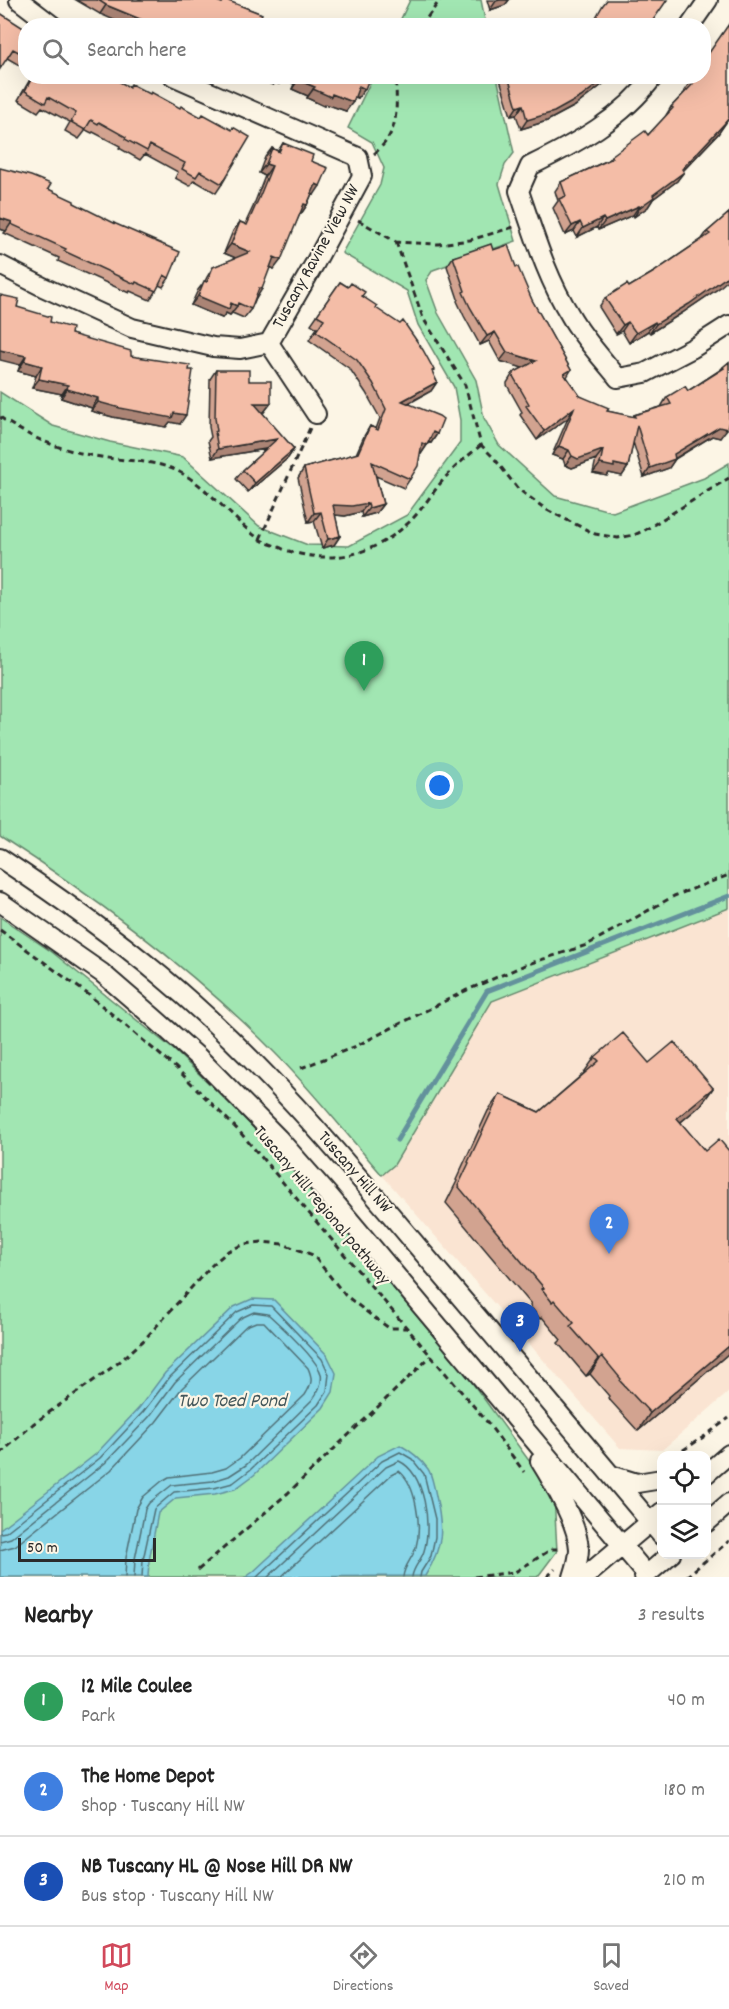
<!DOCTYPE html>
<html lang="en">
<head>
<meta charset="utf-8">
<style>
  :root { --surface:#fff; --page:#f6f6f6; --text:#222; --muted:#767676; --line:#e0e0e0; --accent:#d1495b }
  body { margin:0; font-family:Dekko,sans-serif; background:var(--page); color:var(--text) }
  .controls { position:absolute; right:18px; bottom:18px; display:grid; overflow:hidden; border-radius:12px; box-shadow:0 6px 24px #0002 }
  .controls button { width:54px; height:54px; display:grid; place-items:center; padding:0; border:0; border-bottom:2px solid var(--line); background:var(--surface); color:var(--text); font:30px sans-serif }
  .scale { position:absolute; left:18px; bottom:15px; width:138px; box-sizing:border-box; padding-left:6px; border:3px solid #2b2b2b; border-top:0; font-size:16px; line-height:21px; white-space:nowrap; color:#2b2b2b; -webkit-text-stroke:4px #fcf5e5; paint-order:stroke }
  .you { position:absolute; left:440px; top:786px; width:21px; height:21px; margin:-15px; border:4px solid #fff; border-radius:50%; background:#1a73e8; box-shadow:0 0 0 9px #1a73e833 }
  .badge { display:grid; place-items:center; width:39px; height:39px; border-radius:50%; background:var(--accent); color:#fff; font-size:20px; font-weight:700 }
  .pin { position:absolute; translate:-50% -50px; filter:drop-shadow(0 2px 3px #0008) }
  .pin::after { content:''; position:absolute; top:32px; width:21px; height:18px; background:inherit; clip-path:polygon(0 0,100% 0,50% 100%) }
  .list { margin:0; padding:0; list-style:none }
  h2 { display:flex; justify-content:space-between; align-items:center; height:78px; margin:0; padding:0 24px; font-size:26px }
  h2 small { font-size:20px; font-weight:400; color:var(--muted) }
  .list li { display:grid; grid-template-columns:39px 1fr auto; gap:18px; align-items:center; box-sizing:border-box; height:90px; padding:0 24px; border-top:2px solid var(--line) }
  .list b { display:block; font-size:22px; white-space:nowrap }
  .list p { margin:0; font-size:20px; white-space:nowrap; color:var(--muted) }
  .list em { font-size:20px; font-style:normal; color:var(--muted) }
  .icon { flex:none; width:33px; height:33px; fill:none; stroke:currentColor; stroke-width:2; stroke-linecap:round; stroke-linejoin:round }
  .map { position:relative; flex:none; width:729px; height:1577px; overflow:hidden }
  .search { position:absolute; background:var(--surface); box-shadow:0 6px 24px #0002; left:18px; right:18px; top:18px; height:66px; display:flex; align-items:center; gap:15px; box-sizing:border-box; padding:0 21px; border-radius:24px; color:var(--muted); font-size:22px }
  .sheet { height:348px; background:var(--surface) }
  nav { display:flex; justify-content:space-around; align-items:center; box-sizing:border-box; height:84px; border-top:2px solid var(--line); background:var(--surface); font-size:16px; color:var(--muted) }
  nav a { display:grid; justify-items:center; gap:3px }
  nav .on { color:var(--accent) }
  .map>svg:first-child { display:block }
  .built { fill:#fae4d2 }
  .green { fill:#a1e6b2; stroke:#66886e; stroke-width:1.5 }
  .water { fill:#88d5e7; stroke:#63919c; stroke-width:1.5 }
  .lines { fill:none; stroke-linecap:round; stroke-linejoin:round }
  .shore { stroke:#506f76; stroke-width:1.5 }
  .stream { stroke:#63919c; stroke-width:5 }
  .minor-casing { stroke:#2b2b2b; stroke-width:22 }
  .path { stroke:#2b2b2b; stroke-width:3; stroke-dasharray:6 4.5; stroke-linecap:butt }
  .minor { stroke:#fcf5e5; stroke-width:18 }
  .wall { fill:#d2a390; stroke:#2b2b2b; stroke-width:1.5 }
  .shaded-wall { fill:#ab8475; stroke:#2b2b2b; stroke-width:1.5 }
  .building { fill:#f4bda7; stroke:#2b2b2b; stroke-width:1.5 }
  .labels { text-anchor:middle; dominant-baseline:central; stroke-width:4.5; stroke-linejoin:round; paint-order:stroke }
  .street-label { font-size:18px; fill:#2b2b2b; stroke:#fcf5e5 }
  .water-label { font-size:20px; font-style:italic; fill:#42565a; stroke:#fcf5e5 }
</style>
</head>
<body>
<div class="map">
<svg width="729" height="1577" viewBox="0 0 729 1577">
  <rect width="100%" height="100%" fill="#fcf5e5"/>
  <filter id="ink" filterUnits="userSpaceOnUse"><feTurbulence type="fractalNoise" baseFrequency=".0167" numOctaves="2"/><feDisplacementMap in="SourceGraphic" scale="12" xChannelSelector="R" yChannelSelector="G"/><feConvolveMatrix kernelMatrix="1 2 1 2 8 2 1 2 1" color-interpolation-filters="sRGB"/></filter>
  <g filter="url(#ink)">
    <path class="built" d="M729,908V1392L662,1450L620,1448L382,1175L395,1165L492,1001Z"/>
    <path class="green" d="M410,0H481L486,25H398Z
      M373,77H497L514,153L505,165L499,184L516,241L433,270L426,280L438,313L476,380L484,418L499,445L555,496L613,512L704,478L729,463V908L492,1001L394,1165L382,1175C346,1134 312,1090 274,1052C192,969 98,899 0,836V392L53,426L110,442L183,457L259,526L308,545L349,546L407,515L460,443V420L454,387L418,325L407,291L342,253L380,185L384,168L372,142L348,128Z
      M0,917L52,952L174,1050L240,1113L326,1208L468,1377L554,1495L557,1551L539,1575L537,1577H0Z"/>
    <path class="water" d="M252,1299L274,1300L327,1355L336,1373L333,1392L323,1408L254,1475L235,1489L215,1494L176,1498L158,1513L149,1561L148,1577H0V1529L96,1454L139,1408L165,1373L234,1307Z
      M400,1445C411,1451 420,1458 428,1469C432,1475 433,1484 435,1491C443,1527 445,1544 425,1576L246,1577L253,1572L378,1456Z"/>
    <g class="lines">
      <path class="shore" d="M0,1533L6,1532L100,1458L143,1412L170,1377L237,1312L253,1305L271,1306L322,1359L329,1374L327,1391L318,1405L250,1470L233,1483L214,1488L174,1492L154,1509L143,1560L142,1577
        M0,1541L11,1538L105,1463L149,1417L175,1382L241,1318L254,1312L268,1314C281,1326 317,1358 321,1374C323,1384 317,1393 312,1400L246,1465L229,1476L213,1481L172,1485L149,1503L145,1509L141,1530L135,1559L134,1577
        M0,1550L15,1546L111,1470L156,1422L182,1388L246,1326L256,1322H264L308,1368C313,1379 312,1384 305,1395L240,1458L226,1468L212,1472L169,1477L162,1481L143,1497L136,1509L126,1558L125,1577
        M257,1577L382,1461L400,1452L412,1459L424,1474L435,1519V1537L431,1556L421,1572L420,1577
        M268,1577L386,1467L399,1461C425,1473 432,1526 424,1551C421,1561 413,1567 412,1577
        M281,1577L391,1475L399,1471C416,1484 422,1526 416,1547C413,1558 404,1565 403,1577"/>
      <path class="stream" d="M397,1140L487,991L729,896"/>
      <defs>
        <path id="minor" d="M19,0L53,26
          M690,26L708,0
          M654,76C622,119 577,143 530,166L519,191C534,234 546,276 570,315C583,338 601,357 618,378L645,373L693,348L729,325
          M0,265L43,287L132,328L213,347L240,349L269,343L315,263L362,176L358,157L173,76
          M269,343L316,414
          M0,858C56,895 111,934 162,977C258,1057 338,1152 418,1247C500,1343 581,1439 662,1536
          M0,902L102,973L153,1017L199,1058L278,1138L331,1198L647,1575
          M540,1461C553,1482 578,1525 579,1549C579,1558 576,1568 573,1577
          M706,1474L729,1454
          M611,1475L637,1483L662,1479
          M706,1523L729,1503
          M585,1577L662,1512
          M644,1577L671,1554"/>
      </defs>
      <use href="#minor" class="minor-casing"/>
      <path class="path" d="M421,26L440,0
        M374,154C401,131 396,109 396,76
        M358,220L396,242L438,244L470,240L514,227
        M396,242L423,318L465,385L481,445L494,458L518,489L547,510L595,534L618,538L634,535L645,530L729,478
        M0,417C31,439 63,451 101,457C124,461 151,460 173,469C203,481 231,518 258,538C265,543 275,545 283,549C327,565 371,557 406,525C421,512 431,494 444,479C455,466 468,456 481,445
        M260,539L310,428
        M0,930L89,995L176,1068L239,1131L488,1423L524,1472
        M301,1068L354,1047L465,991L525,965L587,945L674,896L729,875
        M0,1454L33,1424L118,1363L143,1341L211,1266L228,1251L245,1244L262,1242L283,1244L313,1255L345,1295L372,1316L389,1328H406
        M674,1456L705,1436L729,1418
        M198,1570L288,1493L431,1356
        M474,1577L515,1572L552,1549H561
        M547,1577L555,1569
        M686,1577L729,1541"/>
      <use href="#minor" class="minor"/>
    </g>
    <path class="wall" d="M76,0H214L222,3L224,0L262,14H100Z
      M487,0H509L505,5L490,10Z
      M20,37L26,40V69L7,58Z
      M32,76H109L222,184L216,193L194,180L190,186L175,178L178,172L145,154L140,160L119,148L120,146L93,132L92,133L86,130L79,139L65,131L70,122L42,107L38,112L18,100Z
      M252,76H370L358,98L355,97L346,111L326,104L324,106L307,98L308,96L292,89L294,84L283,78L279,84L274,82L273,85Z
      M499,76H608L603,84L575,106L547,121L521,129L516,115L511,116Z
      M694,76L729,118L718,134L683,171L677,181L653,199L648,207L634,217L633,215L598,230L597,227L577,237L574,231L565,235L553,208L558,201L555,191L561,182L608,160L611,156L648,135L665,117L671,107L685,92L684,91Z
      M283,143L311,161L314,195L312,194L307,205L301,214H300L274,269L270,267L251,309L244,318L232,313L230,315L226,313L222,318L191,305L198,290L205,281L207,277L213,267L236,258L224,253L233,231L240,222L245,224L253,207L265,176L259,173L265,157L272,148L278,151Z
      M48,189L74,203L169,278L163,287L159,285L150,300L130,291L129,293L58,261L59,258L4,233L6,231L0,229Z
      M729,213L719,288L682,313L650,333L648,331L629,343L622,331L616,334L599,307L605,298L629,287L654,272L702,239L707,232Z
      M493,250L516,267L532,300L571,370L567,377L580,396L607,411L633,417L634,415L661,407L667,397L688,391L720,370L723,367L729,362L727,427L720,438L712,436L675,459L669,468L644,477L633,442L628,467L622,476L609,473L607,476L593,473L596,459L572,468L565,465L563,459L552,455L568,418L537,440L520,415L522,412L507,385V383L513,373L523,368L500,361L489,341L480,345L464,316L457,301L458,299L447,266L453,257Z
      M340,282L362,296L376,308L432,372L437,382L431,391L408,404L437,434L431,443L429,442L421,454H420L410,479L404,488L376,476L383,504L376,513L362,517L361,512L345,516L335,515L340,536L334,545L322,548L314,521L308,522L298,478L304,468L356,454L364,436L370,426L376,429L380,418L366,393L350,369L309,340L317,328L311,324Z
      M17,307L50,322L71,334L131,356L180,424L170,422L166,427L113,417L91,411L92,408L61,398L62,394L32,388L36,376L18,371L20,365Z
      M216,370L249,381L271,403L264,412H261L294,449L288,458L248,492L236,479L243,470L266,449L212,458L208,441L211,437L209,427L210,379Z
      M595,1057L649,1063L713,1088L701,1105L681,1122L729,1353L638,1431L608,1398L609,1396L590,1374L586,1376L558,1343L561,1340L542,1317L540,1319L530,1306L531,1304L446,1203L457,1181L456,1180L488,1111L500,1094L539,1112L583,1074Z"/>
    <path class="shaded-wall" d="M500,0H509L505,5L490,10L496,1Z
      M106,5L157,26H128L100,14Z
      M252,76H285L279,84L274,82L273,85Z
      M608,76L603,84L575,106L547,121L521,129L527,120Z
      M298,80L315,87L308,96L292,89Z
      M359,86L365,89L358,98L353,96Z
      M313,89L332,94L353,102L346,111L326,104L324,106L307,98Z
      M523,105L516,115L511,116L517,107Z
      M729,118L718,134L676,178L684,172L677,181L653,199L648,207L634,217L640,207L682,169Z
      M266,164L272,166L265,176L259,173Z
      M316,184L320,186L314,195L310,193Z
      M304,204L307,205L301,214L298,213Z
      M639,206L633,215L598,230L605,221Z
      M0,218L12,222L6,231L0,229Z
      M603,218L597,227L577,237L583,228Z
      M580,222L574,231L565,235L572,226Z
      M231,244L250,252L243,261L224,253Z
      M274,257L281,260L274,269L268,266Z
      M729,275V279L719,288L682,313L650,333L656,324Z
      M259,288L262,289L256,299L253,297Z
      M198,296L231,303L237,306L230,315L226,313L222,318L191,305Z
      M628,322L622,331L616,334L623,325Z
      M655,322L648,331L629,343L636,333Z
      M495,332L489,341L480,345L487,336Z
      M0,350L26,356L20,365L0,360Z
      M507,352L536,361L529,370L500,361Z
      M24,361L42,366L36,376L18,371Z
      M39,379L68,385L62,394L32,388Z
      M437,382L431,391L395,410L402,401Z
      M67,389L98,398L92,408L61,398Z
      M98,402L174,413L186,415L180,424L170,422L166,427L113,417L91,411Z
      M254,403H271L264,412H248Z
      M574,408L568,418L537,440L544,431Z
      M729,421V426L725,428L727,429L720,438L712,436L674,459H675L669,468L644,477L650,468Z
      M433,432L437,434L431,443L426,441Z
      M277,439L271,448L212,458L218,449Z
      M422,443L427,445L421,454L415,452Z
      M559,446L569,450L563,459L552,455Z
      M294,449L288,458L248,492L255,483Z
      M603,450L596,459L572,468L565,465L572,456Z
      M600,464H614L628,467L622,476L609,473L607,476L593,473Z
      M368,503L361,512L345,516L326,514L333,505Z
      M383,504L376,513L362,517L369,508Z
      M321,512L314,521L308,522L314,513Z
      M340,536L334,545L322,548L328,539Z
      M713,1088L701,1105L665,1135L677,1118Z
      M729,1346V1353L638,1431L650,1413Z
      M602,1356L590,1374L586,1376L599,1359Z"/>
    <path class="building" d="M98,0H214L222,3L224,0H226L262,14L261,16L284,26H157L106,5Z
      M607,0H667L649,26H591L603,5Z
      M0,13L25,29L20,37L26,40V56L13,49L0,69Z
      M729,24V118L724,124L682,169L684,172L653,195L654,197L640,207L639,206L605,221L603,218L583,228L580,222L572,226L559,199L566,196L561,182L613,158L611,156L645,131L648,135L673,108L671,107L693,84L690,82L694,76H704V60Z
      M33,76H109L129,87L131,84L150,94L151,92L180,108L181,106L201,117L203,114L232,130L233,127L250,137L222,184L200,171L196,177L182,169L185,163L150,145L147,151L125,139L126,137L99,122L98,124L91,120L85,130L71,122L76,113L48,97L45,103L25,91Z
      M300,76H370L365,89L359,86L353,102L332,94L331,97L313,89L315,87L298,80Z
      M508,76H608L581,97L554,112L527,120L523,105L517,107Z
      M283,143L313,155L311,161L328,168L320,186L316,184L307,205L304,204L281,260L274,257L262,289L259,288L251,309L238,303L237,306L231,303L229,309L198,296L204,281L207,282L213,267L250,252L231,244L240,222L247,225L259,198L272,166L266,164L272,148L279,152Z
      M0,168L31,176L51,184L48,189L74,201V203L116,224L180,252L169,278L164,275L156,291L136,282L135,284L64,251L66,249L11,224L12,222L0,218Z
      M729,213V275L689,304L656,324L655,322L636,333L628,322L623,325L605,298L627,284L629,287L654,272L710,234L707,232Z
      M491,244L493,250L508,245L516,267H518L532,300L571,370L564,374L580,396L609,408L607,411L635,417L634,415L671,404L667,397L685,386L688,391L724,368L723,367L729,362V421L727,429L719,427L674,454L675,459L650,468L637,425L628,467L614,464V467L600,464L603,450L578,459L572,456L569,450L559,446L574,408L544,431L526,406L529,404L513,376V373L536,361L507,352L495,332L487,336L470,307L463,292L465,291L453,257Z
      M340,282L348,287L351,283L365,292L362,296L377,306L376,308L400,324L403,321L423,350L434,370L432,371L437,382L402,401L439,416L443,419L437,434L433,432L427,445L422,443L418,466L410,479L372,462L383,504L369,508L368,503L352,506L333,505L340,536L328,539L321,512L314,513L304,468L358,453L370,426L378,430L386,409L373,383L357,360L316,331L324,319L317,315Z
      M0,295L19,299L17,307L51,317L50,322L72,328L71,334L131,351V356L190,365L189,370H193L186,415L174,413L172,418L120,408L98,402V398L67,389L68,385L39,379L42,366L24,361L26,356L0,350Z
      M216,370H249V381H271V403H254L294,449L255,483L243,470L277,439L218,449L215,432L217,431L215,418Z
      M623,1033L649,1063L674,1042L713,1088L677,1118L705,1151L719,1139L729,1151V1346L650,1413L620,1381L621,1379L602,1356L599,1359L570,1326L574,1323L554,1300L552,1302L542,1289L544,1288L458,1186L469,1163L468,1162L500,1094L539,1112L599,1061L595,1057Z"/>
  </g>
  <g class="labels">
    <g class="street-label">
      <text transform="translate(317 257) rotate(-61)">Tuscany Ravine View NW</text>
      <text transform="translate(354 1173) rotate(49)">Tuscany Hill NW</text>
      <text transform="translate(321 1206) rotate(50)">Tuscany Hill regional pathway</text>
    </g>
    <g class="water-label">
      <text x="232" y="1402">Two Toed Pond</text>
    </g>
  </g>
</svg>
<div class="controls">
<button><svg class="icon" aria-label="locate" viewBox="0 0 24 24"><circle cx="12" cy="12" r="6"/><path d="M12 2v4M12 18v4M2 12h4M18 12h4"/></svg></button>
<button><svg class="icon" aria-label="layers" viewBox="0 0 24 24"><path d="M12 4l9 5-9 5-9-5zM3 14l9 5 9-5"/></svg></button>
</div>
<div class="scale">50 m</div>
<div class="you"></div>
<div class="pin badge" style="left:364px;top:691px;background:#2e9e5b">1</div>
<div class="pin badge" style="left:609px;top:1254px;background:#3f7fe0">2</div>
<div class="pin badge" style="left:520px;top:1352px;background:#1a4fb4">3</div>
<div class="search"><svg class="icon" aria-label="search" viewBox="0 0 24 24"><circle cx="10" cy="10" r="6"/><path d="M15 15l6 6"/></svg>Search here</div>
</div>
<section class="sheet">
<h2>Nearby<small>3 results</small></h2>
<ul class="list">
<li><span class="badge" style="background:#2e9e5b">1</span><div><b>12 Mile Coulee</b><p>Park</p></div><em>40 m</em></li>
<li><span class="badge" style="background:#3f7fe0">2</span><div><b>The Home Depot</b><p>Shop · Tuscany Hill NW</p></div><em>180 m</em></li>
<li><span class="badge" style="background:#1a4fb4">3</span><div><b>NB Tuscany HL @ Nose Hill DR NW</b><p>Bus stop · Tuscany Hill NW</p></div><em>210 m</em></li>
</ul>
</section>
<nav>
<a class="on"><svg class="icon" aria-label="map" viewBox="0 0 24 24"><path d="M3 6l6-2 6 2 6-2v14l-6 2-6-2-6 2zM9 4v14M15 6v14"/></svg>Map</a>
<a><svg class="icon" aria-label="directions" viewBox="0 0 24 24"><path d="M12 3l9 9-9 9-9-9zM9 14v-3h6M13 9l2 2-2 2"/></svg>Directions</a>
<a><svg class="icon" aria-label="saved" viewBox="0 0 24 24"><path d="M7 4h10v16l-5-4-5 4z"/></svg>Saved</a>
</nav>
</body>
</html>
